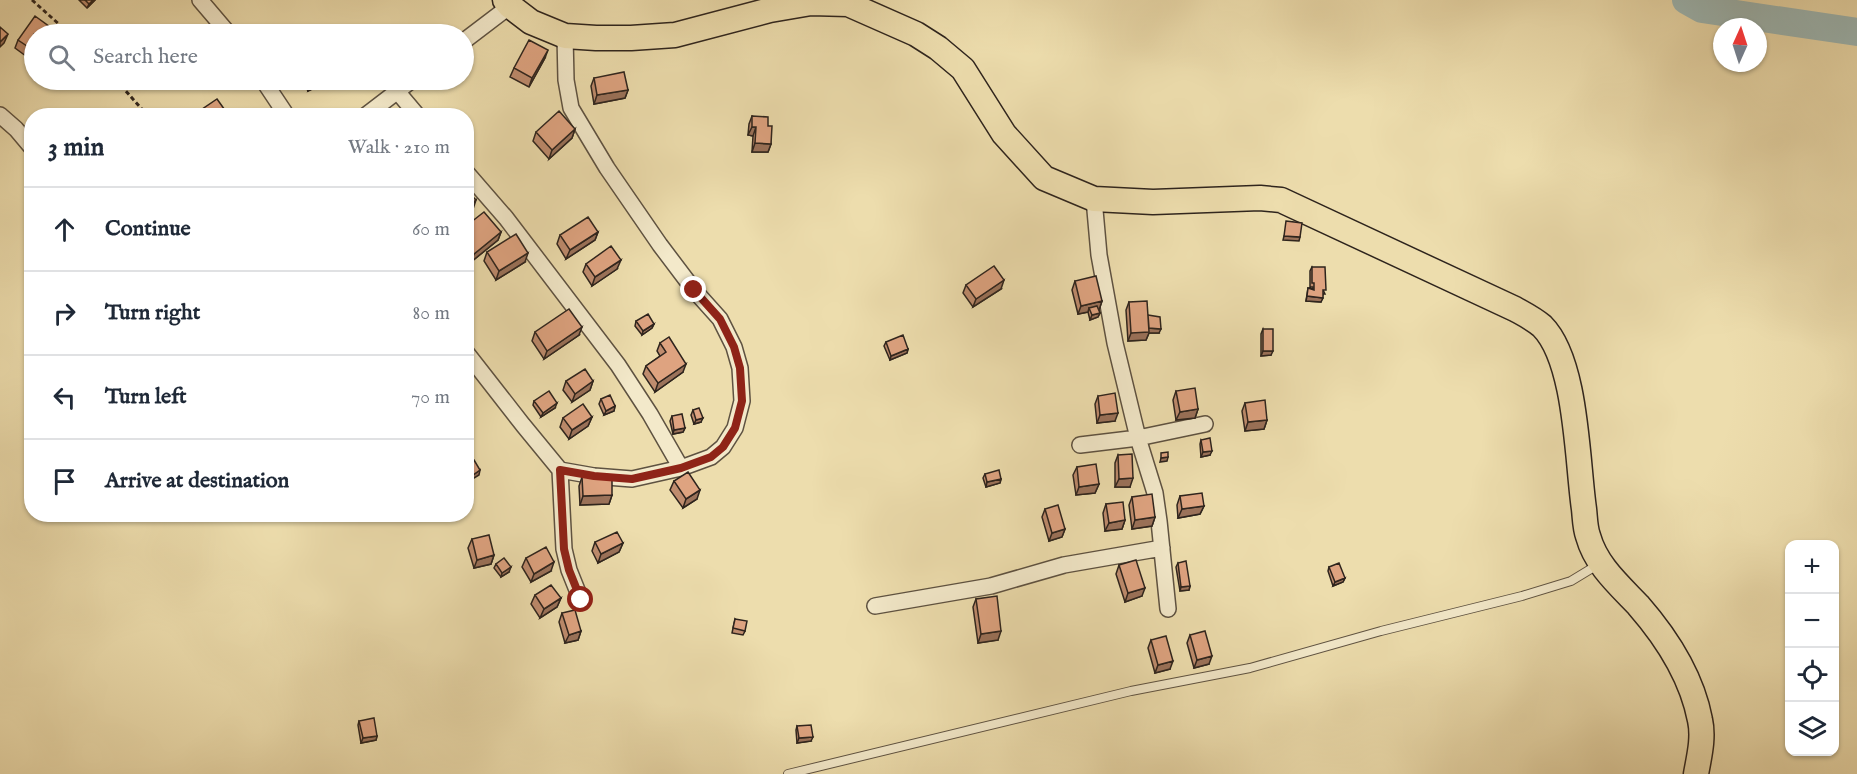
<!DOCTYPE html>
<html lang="en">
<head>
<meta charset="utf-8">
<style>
  :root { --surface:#fff; --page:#f2f2f3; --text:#1f2937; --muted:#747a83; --line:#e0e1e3 }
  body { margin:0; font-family:"IM FELL English",serif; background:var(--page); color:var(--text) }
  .controls { position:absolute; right:18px; bottom:18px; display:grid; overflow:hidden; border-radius:12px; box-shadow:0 2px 4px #0004 }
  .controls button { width:54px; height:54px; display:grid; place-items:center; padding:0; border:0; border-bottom:2px solid var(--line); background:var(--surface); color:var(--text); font:30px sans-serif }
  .compass { position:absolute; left:1713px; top:18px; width:54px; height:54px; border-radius:50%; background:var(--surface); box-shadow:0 2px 4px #0004; rotate:3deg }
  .stop { position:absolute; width:18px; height:18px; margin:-14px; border:4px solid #8f2418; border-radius:50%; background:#fff }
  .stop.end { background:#8f2418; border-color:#fff; box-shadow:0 2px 6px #0008 }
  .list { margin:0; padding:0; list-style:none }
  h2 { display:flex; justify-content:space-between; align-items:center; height:78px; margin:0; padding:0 24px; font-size:26px }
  h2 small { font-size:20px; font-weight:400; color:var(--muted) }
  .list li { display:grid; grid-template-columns:39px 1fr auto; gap:18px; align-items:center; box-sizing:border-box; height:84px; padding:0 24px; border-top:2px solid var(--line) }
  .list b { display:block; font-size:22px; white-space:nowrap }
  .list em { font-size:20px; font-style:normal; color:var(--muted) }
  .icon { flex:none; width:33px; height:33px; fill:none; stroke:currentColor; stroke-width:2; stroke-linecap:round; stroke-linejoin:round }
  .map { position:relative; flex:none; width:1857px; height:774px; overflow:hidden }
  .search { position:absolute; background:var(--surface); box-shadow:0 2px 4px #0004; left:24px; top:24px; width:450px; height:66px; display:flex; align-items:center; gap:15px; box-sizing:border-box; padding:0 21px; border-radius:33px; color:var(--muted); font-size:22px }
  .panel { position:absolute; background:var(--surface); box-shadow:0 2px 4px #0004; left:24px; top:108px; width:450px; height:414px; border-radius:24px }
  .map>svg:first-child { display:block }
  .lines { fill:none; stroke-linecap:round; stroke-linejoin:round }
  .river { stroke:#9eb9b6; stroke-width:28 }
  .service-casing { stroke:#5e5241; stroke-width:10 }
  .minor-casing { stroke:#5e5241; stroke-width:18 }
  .trunk-casing { stroke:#2e241d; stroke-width:27 }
  .path { stroke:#2e241d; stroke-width:3; stroke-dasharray:4.5 3; stroke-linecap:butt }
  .service { stroke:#f3e9ca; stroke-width:8 }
  .minor { stroke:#f3e9ca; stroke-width:15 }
  .trunk { stroke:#edddad; stroke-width:24 }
  .wall { fill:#bf8c6e; stroke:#2e241d; stroke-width:1.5 }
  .shaded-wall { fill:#9b725a; stroke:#2e241d; stroke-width:1.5 }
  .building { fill:#dea380; stroke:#2e241d; stroke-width:1.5 }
  .route { stroke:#8f2418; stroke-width:8 }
</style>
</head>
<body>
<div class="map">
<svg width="1857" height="774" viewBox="0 0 1857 774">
  <rect width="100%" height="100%" fill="#edddad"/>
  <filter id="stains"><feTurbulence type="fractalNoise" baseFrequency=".00333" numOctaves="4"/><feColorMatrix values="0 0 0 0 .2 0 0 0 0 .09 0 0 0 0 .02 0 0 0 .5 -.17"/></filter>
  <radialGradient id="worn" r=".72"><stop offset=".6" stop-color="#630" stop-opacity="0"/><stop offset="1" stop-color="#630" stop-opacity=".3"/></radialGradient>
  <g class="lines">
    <path class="river" d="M1686,0L1702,9L1857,32"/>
    <defs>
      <path id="service" d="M788,774L1131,691L1250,668L1381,631L1522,596L1571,581L1599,564"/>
      <path id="minor" d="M200,0L229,34
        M464,41L510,6
        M263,80L287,116
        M396,90L418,116
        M0,115L16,129L32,148
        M365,116L412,80
        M466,172L506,218L618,365L650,414L681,468
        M1094,199L1099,255L1115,343L1138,438L1155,493L1159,521L1168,609
        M466,352L523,425L560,470L594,476L632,479L681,468L711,457L723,447L735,428L742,401L740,368L734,347L720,319L694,290L660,245L607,168L571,108L566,80L565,36
        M1080,445L1138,438L1205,424
        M560,470L564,549L569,570L581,600
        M875,606L991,586L1064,565L1162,548"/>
      <path id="trunk" d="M505,0L510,6L531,22L565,36L596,38H631L675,35L770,10L811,3L848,4L916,34L938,48L963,69L1004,134L1044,178L1094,199L1153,202L1260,198L1281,200L1515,309C1524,314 1534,319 1542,326C1577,361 1577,461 1584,509C1585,518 1585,528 1588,536C1596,565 1618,584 1638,605C1666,637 1692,678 1700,720C1704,738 1699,757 1696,774"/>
    </defs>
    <use href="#service" class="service-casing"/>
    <use href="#minor" class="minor-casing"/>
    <use href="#trunk" class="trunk-casing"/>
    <path class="path" d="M32,0L70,34
      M116,80L148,116"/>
    <use href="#service" class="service"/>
    <use href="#minor" class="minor"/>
    <use href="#trunk" class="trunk"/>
  </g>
  <path class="wall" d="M79,0H95L87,8Z
    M50,27L47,34H34V52L30,59L15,48L18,40Z
    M545,58L529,87L510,77L514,68Z
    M594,78L628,90L625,98L594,104L591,86Z
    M302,80H330L329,81L308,91Z
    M752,116L768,126L771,144L768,152H752L753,136L748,135L749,124Z
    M575,129L572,138L549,159L533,141L536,132Z
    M466,226L501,232L498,240L471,262L466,257Z
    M598,232L595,240L566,259L557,244L560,235Z
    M487,252L525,262L496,280L484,261Z
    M586,264L617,269L592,286L583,272Z
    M1312,267L1325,294H1323L1321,302L1306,301L1308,288L1313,289V287H1310V271Z
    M1075,281L1102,301L1099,310L1100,313L1098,317L1090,320L1088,312L1078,314L1072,290Z
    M966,285L1001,289L973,307L963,293Z
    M1129,302L1148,315L1159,333H1149L1146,340L1128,341L1126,310Z
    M636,321L654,324L652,328L642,335L635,326Z
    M1263,329L1271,355L1261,356V334Z
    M535,332L579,335L544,359L532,341Z
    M886,342L908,349L907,353L890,360L884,346Z
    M660,343L683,372L655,392L643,374L646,366L660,356L657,351Z
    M566,381H593L590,390L572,402L563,390Z
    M1176,391L1198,409L1195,418L1176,420L1173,400Z
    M1098,396L1115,421L1097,423L1095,404Z
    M601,399L615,406L614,411L604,415L599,404Z
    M534,401L555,408L541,417L533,405Z
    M1245,403L1267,420L1264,429L1245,431L1242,411Z
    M693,410L701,422L694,424L691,415Z
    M672,416L685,428L683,432L673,434L670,421Z
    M592,417L588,426L569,439L560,427L563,418Z
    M1201,440L1210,455L1201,457L1200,444Z
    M1118,455L1130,487H1115V463Z
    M1077,467L1099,484L1095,493L1076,495L1073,475Z
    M985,474L1001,479L1000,483L986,487L983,478Z
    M582,477L612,495L609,504L580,505L579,486Z
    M674,481L697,499L683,508L670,490Z
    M1180,496L1204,506L1200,514L1178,518L1177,505Z
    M1132,497L1155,517L1152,526L1132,529L1129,505Z
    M1106,504L1125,520L1122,529L1105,531L1103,513Z
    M1045,509L1065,529L1062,537L1049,541L1042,517Z
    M472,539L494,555L491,564L474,568L468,548Z
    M595,542L623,543L619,552L598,563L592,551Z
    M526,558L551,571L531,582L522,567Z
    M1178,563L1190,586L1189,590L1180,591L1176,567Z
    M496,564L509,572L501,577L494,568Z
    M1119,565L1142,596L1125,602L1116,574Z
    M1329,567L1345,578L1343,582L1333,586L1328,571Z
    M535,595L561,598L557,607L540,618L531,604Z
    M976,599L998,640L978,643L973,607Z
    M562,613L581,631L578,640L565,643L559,622Z
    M735,619L745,631L743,635L732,633Z
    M1190,635L1209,664L1194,668L1187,643Z
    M1151,640L1170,669L1155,673L1148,648Z
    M359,721L377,736L376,740L361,743L358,725Z
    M797,726L811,741L797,743L796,730Z"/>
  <path class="shaded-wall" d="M93,0H95L87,8L89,4Z
    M8,34L4,43L0,47V42Z
    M34,48V52L30,59L33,50Z
    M548,50L545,58L529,87L532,78Z
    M317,80H330L329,81L308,91L311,82Z
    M628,90L625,98L594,104L597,95Z
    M752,127H756L753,136L748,135Z
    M575,129L572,138L549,159L552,150Z
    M755,143L771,144L768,152H752Z
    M476,200L473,209L466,214V208Z
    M501,232L498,240L471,262L474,254Z
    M598,232L595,240L566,259L570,250Z
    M1284,236L1300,237L1299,241L1283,240Z
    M528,253L525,262L496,280L499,271Z
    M621,260L617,269L592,286L595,277Z
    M1004,280L1001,289L973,307L976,299Z
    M1307,296L1323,298L1321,302L1306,301Z
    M1102,301L1099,310L1089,308L1088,312L1078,314L1081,306Z
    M1100,313L1098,317L1090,320L1092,315Z
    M654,324L652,328L642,335L643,331Z
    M582,327L579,335L544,359L547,351Z
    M1147,328L1161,329L1159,333H1149L1146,340L1128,341L1131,333Z
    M908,349L907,353L890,360L891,356Z
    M1263,351H1273L1271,355L1261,356Z
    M686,364L683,372L655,392L658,383Z
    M593,381L590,390L572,402L575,394Z
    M557,403L555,408L541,417L543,413Z
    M615,406L614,411L604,415L606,411Z
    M1198,409L1195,418L1176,420L1180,412Z
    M1118,413L1115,421L1097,423L1100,415Z
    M592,417L588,426L569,439L572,430Z
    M703,418L701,422L694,424L696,420Z
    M1267,420L1264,429L1245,431L1248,422Z
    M685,428L683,432L673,434L674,430Z
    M1212,451L1210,455L1201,457L1203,452Z
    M1168,457L1167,461L1160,462L1161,458Z
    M480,470L479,475L466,483V480Z
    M1133,478L1130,487H1115L1119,479Z
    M1001,479L1000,483L986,487L987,482Z
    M1099,484L1095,493L1076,495L1079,487Z
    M700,490L697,499L683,508L686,499Z
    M612,495L609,504L580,505L583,496Z
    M1204,506L1200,514L1178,518L1182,509Z
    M1155,517L1152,526L1132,529L1135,520Z
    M1125,520L1122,529L1105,531L1109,523Z
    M1065,529L1062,537L1049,541L1052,533Z
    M623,543L619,552L598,563L601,554Z
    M494,555L491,564L474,568L477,560Z
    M554,562L551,571L531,582L534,574Z
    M511,567L509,572L501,577L502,573Z
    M1345,578L1343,582L1333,586L1335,582Z
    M1190,586L1189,590L1180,591L1181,587Z
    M1145,588L1142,596L1125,602L1128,593Z
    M561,598L557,607L540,618L544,609Z
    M581,631L578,640L565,643L569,635Z
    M1001,631L998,640L978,643L981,634Z
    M1212,656L1209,664L1194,668L1197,660Z
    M1173,661L1170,669L1155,673L1158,665Z
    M377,736L376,740L361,743L363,738Z
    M813,737L811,741L797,743L799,738Z"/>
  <path class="building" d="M85,0H93L89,4Z
    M35,16L50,27L44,34H34V48L33,50L18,40Z
    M0,27L8,34L0,42Z
    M529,40L548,50L532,78L514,68Z
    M624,72L628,90L597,95L594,78Z
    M217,99L227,113L224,116H195V114Z
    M559,111L575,129L552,150L536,132Z
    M752,116L768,117V126H772L771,144L755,143L756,127H752Z
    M466,190L476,200L466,208Z
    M484,212L501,232L474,254L466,245V226Z
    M588,217L598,232L570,250L560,235Z
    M1286,221L1302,223L1300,237L1284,236Z
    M516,234L528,253L499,271L487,252Z
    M611,246L621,260L595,277L586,264Z
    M994,266L1004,280L976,299L966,285Z
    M1312,267H1325L1326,290H1323V298L1307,296L1308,288L1314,290V283H1312Z
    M1096,276L1102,301L1081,306L1075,281Z
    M1147,301L1149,332L1131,333L1129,302Z
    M1097,306L1100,313L1092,315L1089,308Z
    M569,309L582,327L547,351L535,332Z
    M648,314L654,324L643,331L636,321Z
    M1148,315L1160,317L1161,329L1149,328Z
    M1263,329H1273V351H1263Z
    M903,335L908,349L891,356L886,342Z
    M669,337L686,364L658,383L646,366L666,352L660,343Z
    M585,369L593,381L575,394L566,381Z
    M1195,388L1198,409L1180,412L1176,391Z
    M549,391L557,403L543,413L534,401Z
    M1115,393L1118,413L1100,415L1098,396Z
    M610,395L615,406L606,411L601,399Z
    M1265,400L1267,420L1248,422L1245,403Z
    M583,404L592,417L572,430L563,418Z
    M699,408L703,418L696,420L693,410Z
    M682,414L685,428L674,430L672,416Z
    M1210,438L1212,451L1203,452L1201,440Z
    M1168,452V457L1161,458V453Z
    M1132,454L1133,478L1119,479L1118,455Z
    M474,460L480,470L466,480V465Z
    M1096,464L1099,484L1079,487L1077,467Z
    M999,470L1001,479L987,482L985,474Z
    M688,472L700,490L686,499L674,481Z
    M612,476V495L583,496L582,477Z
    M1202,493L1204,506L1182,509L1180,496Z
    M1152,494L1155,517L1135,520L1132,497Z
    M1123,502L1125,520L1109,523L1106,504Z
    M1058,505L1065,529L1052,533L1045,509Z
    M617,532L623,543L601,554L595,542Z
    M489,535L494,555L477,560L472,539Z
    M546,547L554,562L534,574L526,558Z
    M504,558L511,567L502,573L496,564Z
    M1136,560L1145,588L1128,593L1119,565Z
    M1186,561L1190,586L1181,587L1178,563Z
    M1339,563L1345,578L1335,582L1329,567Z
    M551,585L561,598L544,609L535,595Z
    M997,596L1001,631L981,634L976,599Z
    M575,610L581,631L569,635L562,613Z
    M735,619L747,621L745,631L733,628Z
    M1205,631L1212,656L1197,660L1190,635Z
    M1166,636L1173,661L1158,665L1151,640Z
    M374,718L377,736L363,738L359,721Z
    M811,725L813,737L799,738L797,726Z"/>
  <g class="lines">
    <path class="route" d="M581,600L569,570L564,549L560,470L594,476L632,479L681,468L711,457L723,447L735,428L742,401L740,368L734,347L720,319L694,290"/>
  </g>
  <rect width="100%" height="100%" filter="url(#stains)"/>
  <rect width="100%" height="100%" fill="url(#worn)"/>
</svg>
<div class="controls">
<button>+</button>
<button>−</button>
<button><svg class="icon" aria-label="locate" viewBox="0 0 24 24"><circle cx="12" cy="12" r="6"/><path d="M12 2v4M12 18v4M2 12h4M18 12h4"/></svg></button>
<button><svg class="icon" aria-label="layers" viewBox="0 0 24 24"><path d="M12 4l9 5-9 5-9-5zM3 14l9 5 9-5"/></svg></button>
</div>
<svg class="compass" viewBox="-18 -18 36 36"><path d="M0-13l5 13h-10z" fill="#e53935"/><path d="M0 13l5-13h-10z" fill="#747a83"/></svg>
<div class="stop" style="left:581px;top:600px"></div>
<div class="stop end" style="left:694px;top:290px"></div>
<div class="search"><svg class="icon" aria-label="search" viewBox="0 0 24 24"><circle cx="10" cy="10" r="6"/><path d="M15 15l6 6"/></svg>Search here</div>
<section class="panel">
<h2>3 min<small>Walk · 210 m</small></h2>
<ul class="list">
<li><svg class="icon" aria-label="ahead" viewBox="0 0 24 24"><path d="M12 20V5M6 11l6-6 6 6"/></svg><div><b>Continue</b></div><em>60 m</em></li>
<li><svg class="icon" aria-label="right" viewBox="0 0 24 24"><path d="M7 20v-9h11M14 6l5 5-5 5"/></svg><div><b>Turn right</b></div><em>80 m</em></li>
<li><svg class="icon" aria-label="left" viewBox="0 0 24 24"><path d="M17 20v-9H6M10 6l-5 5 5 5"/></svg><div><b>Turn left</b></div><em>70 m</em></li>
<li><svg class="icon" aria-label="arrive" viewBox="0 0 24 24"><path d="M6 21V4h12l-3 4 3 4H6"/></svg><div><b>Arrive at destination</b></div></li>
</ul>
</section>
</div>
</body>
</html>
